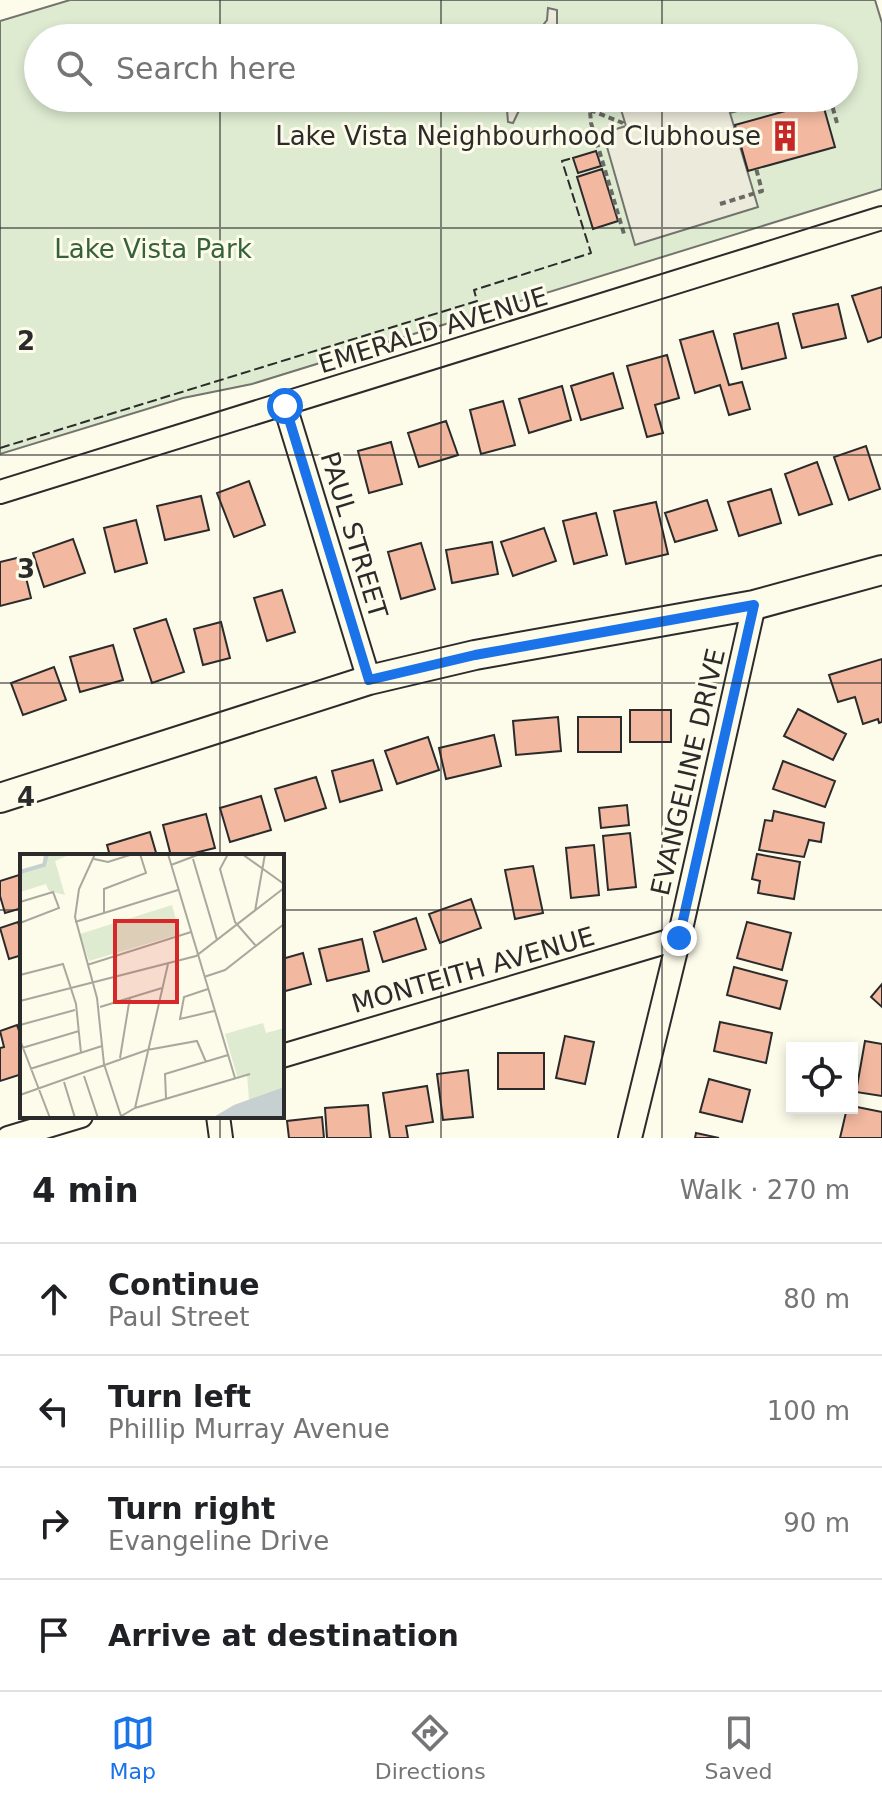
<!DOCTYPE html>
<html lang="en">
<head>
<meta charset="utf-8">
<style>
  :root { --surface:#fff; --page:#f6f6f6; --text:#202124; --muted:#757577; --line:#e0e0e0; --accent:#1a73e8 }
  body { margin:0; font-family:"DejaVu Sans",sans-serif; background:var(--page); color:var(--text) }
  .controls { position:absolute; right:24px; bottom:24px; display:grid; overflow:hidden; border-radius:0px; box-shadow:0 4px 12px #0003 }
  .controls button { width:72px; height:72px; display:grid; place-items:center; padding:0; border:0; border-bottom:2px solid var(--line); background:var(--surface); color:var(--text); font:40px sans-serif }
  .stop { position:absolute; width:24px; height:24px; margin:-18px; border:6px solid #1a73e8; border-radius:50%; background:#fff }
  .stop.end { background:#1a73e8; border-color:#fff; box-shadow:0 2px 8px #0008 }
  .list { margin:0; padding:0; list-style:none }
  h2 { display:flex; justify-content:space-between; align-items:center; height:104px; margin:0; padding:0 32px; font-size:34px }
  h2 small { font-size:26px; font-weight:400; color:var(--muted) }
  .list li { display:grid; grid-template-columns:52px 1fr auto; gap:24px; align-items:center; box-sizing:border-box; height:112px; padding:0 32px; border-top:2px solid var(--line) }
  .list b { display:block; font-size:30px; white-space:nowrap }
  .list p { margin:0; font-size:26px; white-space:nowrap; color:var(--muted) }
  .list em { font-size:26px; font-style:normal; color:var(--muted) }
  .icon { flex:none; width:44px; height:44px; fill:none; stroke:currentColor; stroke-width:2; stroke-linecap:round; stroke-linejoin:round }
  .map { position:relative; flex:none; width:882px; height:1138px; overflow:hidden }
  .search { position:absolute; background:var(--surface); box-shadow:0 4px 12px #0003; left:24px; right:24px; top:24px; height:88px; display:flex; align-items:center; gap:20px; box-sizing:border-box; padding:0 28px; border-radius:44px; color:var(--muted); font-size:30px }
  .sheet { height:552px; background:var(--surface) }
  nav { display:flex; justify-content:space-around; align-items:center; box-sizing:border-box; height:112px; border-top:2px solid var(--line); background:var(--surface); font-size:22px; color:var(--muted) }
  nav a { display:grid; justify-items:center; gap:4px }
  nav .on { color:var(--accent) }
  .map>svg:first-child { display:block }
  .green { fill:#deebd1; stroke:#74746e; stroke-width:2; fill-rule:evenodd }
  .parking { fill:#eceadb; stroke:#74746e; stroke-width:2 }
  .building { fill:#f2b8a0; stroke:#2b2b2b; stroke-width:2 }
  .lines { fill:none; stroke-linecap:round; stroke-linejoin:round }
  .minor-casing { stroke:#2b2b2b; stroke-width:26 }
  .tertiary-casing { stroke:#2b2b2b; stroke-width:32 }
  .path { stroke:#6a6964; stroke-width:4; stroke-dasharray:6 4; stroke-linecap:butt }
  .minor { stroke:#fdfbea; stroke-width:22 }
  .tertiary { stroke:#fdfbea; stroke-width:28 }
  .fence { stroke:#2b2b2b; stroke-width:2; stroke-dasharray:10 4; stroke-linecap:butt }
  .route { stroke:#1a73e8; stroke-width:10 }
  .grid { fill:none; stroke:#2b2b2b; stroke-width:2; stroke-opacity:0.55 }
  .labels { text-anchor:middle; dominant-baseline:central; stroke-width:6; stroke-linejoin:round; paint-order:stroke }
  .poi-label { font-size:26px; fill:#2b2b2b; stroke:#fdfbea; text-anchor:end }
  .park-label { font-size:26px; fill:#34623c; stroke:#fdfbea }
  .street-label { font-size:26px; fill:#2b2b2b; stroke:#fdfbea }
  .inset-river { fill:none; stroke:#c7d0d0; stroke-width:4 }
  .inset-road { fill:none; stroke:#a9a89e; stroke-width:2 }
  .view { fill:#d62828; fill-opacity:0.15; stroke:#d62828; stroke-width:4 }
  .inset-edge { fill:none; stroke:#2b2b2b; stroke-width:4 }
  .grid-label { font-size:26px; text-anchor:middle; font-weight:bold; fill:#2b2b2b; stroke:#fdfbea; stroke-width:6; stroke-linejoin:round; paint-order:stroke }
</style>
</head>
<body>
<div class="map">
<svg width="882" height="1138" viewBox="0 0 882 1138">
  <rect width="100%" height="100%" fill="#fdfbea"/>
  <path class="green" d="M70,0H875L882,23V189L252,384L183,398L0,454V21ZM38,38H844V98H38Z"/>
  <path class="parking" d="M548,8L557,10V24L547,38H533L547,20Z
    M473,98H541L524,100L513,123L508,122L507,110L499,101L488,99L475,107L470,105Z
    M634,98H783L730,113L758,207L635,245L603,133L626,126L619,103Z"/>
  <path class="building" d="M822,101L835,147L748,171L735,125Z
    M596,151L601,166L578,173L573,158Z
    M602,169L618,221L593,229L577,177Z
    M882,287V337L868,342L852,296Z
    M838,304L846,338L802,348L793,314Z
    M778,323L786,358L742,369L734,334Z
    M713,331L729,385L742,382L750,409L729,415L720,385L695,393L680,340Z
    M667,355L679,398L655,405L663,433L647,437L627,366Z
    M613,373L623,408L581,420L571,386Z
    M562,386L571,420L529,433L519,399Z
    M503,401L515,445L481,454L470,410Z
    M446,421L458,455L419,467L408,433Z
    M391,442L402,484L369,493L358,451Z
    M866,446L880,489L849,500L834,457Z
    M817,462L832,504L799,515L785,474Z
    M249,481L265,525L234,537L217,493Z
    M771,489L781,523L739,536L728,502Z
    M201,496L209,530L165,540L157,506Z
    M707,500L717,530L675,542L665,513Z
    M656,502L668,554L626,564L614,511Z
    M596,513L607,555L574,564L563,521Z
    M136,520L147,563L115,572L104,528Z
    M544,528L556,561L513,576L501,542Z
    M73,539L85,573L44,587L33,553Z
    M492,542L498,574L452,583L446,550Z
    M421,543L435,589L401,599L388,552Z
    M21,557L31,598L0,606V562Z
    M282,590L295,632L267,641L254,598Z
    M166,619L184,672L152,683L134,629Z
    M221,622L230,658L203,665L194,629Z
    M113,645L123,680L80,692L70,657Z
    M882,659V722L879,723L878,719L863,724L855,697L838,702L829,675Z
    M54,667L66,700L23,715L11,683Z
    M798,709L846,734L833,760L784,736Z
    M630,710H671V742H630Z
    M558,717L561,751L516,755L513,721Z
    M578,717H621V752H578Z
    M494,735L501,766L446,779L439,748Z
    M428,737L439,770L397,784L385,751Z
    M373,760L382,790L340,802L332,771Z
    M783,761L835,781L825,807L773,789Z
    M316,777L326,808L285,821L275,789Z
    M261,796L271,830L230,842L220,808Z
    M627,805L629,825L601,828L599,808Z
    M774,811L824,823L821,842L809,840L804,857L759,850L765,820L772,821Z
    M206,814L215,848L182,856H171L163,825Z
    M150,832L157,856H110L107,845Z
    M630,833L636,887L608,890L603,836Z
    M594,845L599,895L571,898L566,848Z
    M757,854L800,862L794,899L758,893L760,881L752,879Z
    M533,866L543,913L515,919L505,870Z
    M22,874V908L5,913L0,896V881Z
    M471,899L481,928L440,943L429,914Z
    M416,918L426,949L383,962L374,932Z
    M18,922L22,935V955L9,959L0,928Z
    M747,922L791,933L782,970L737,958Z
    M362,939L369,971L327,981L319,949Z
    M303,953L311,984L282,992V959Z
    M734,967L787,981L780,1009L727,995Z
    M882,984V1007L871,997Z
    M720,1022L772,1033L766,1063L714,1051Z
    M17,1025L22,1039V1074L0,1081V1048L4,1047L0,1031Z
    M565,1036L594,1042L585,1084L556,1078Z
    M865,1041L882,1044V1096L856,1092Z
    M498,1053H544V1089H498Z
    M468,1070L473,1117L443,1120L437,1074Z
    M709,1079L750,1090L742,1122L700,1112Z
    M427,1086L433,1122L406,1126L408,1138H390L383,1093Z
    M368,1105L371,1138H327L325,1108Z
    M852,1106L882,1112V1138H840L847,1108H852Z
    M322,1117L324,1138H289L287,1121Z
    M696,1133L719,1138H695Z"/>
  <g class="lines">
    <defs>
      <path id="minor" d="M285,406L369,680
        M0,492L882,218
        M282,1056L679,938
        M218,1116L221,1138
        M8,1138L81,1116
        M630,1138L679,938L754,605"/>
      <path id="tertiary" d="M0,798L369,680L475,655L754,605L882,570"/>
    </defs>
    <use href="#minor" class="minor-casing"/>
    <use href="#tertiary" class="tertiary-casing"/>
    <path class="path" d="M577,98L590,110L591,123L624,234
      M830,98L837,123
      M590,110L623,123L629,132
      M720,204L762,191L756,168"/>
    <use href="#minor" class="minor"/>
    <use href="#tertiary" class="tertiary"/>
    <path class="fence" d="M0,448L477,301L474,290L591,253L562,161L573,158"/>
  </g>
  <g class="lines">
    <path class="route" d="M285,406L369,680L475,655L754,605L679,938"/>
  </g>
  <path class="grid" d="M220,0V38M441,0V38M662,0V38M220,98V856M441,98V1138M662,98V1138M0,228H882M0,455H882M0,683H882M0,910H22M282,910H882M220,1116V1138"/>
  <defs>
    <symbol id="building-bare" viewBox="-9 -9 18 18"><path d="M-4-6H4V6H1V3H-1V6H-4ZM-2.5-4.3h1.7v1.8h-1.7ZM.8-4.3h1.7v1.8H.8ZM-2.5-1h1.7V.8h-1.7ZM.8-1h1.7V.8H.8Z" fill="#c62828" stroke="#fdfbea" stroke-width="2.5" paint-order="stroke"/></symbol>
  </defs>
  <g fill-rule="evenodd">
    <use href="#building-bare" x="763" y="114" width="44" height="44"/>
  </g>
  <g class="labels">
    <g class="poi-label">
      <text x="761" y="136">Lake Vista Neighbourhood Clubhouse</text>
    </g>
    <g class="park-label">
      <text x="153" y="249">Lake Vista Park</text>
    </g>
    <g class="street-label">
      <text transform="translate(433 330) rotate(-17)">EMERALD AVENUE</text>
      <text transform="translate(354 535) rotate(73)">PAUL STREET</text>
      <text transform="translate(688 772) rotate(-77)">EVANGELINE DRIVE</text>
      <text transform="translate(473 970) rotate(-16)">MONTEITH AVENUE</text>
    </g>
  </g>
  <g transform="translate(20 854)">
    <rect width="264" height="264" fill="#fdfbea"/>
    <path d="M51,0L35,7L45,41L29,37L26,30L0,38V17L24,10L23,2ZM152,51L160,80L69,107L60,80ZM243,169L246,179L264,174V233L229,246L227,221L217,222L205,180Z" fill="#deebd1"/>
    <path d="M264,233V264H192L214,251Z" fill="#c7d0d0"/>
    <path class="inset-river" d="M0,18L24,11L27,0"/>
    <path class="inset-road" d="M75,0L59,35L55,63L77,144L84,210L101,262M148,0L215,224M208,0L200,15L215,68L236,92M222,0L264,30M74,5L88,8L113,0M173,5L197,86M151,11L180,0M0,48L33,38L39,54L0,69M235,57L245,0M84,59V35L126,19L120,0M55,68L158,36M67,111L171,78M0,121L43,110L56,150L61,199M184,123L205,116L264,70M188,135L164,143L160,165L194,157M0,147L176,102L264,34M80,153L142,134M0,171L55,156M0,186L30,264M2,194L59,177M100,204L110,143M10,215L82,192M64,222L78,264M44,228L55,264M0,241L127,196L177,187L186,208M146,244L145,220L208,201M115,254L148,110M98,264L115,254L230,220"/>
    <path class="view" d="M95,67H157V148H95Z"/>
    <rect width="264" height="264" class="inset-edge"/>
  </g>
  <g class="grid-label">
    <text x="26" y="350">2</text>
    <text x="26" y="578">3</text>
    <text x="26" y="806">4</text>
  </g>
</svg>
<div class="controls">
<button><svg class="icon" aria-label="locate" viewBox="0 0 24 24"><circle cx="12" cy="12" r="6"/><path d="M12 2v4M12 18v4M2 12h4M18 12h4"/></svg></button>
</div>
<div class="stop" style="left:285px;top:406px"></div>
<div class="stop end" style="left:679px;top:938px"></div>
<div class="search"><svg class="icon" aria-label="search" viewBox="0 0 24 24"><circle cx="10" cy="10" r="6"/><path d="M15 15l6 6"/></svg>Search here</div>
</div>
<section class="sheet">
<h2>4 min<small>Walk · 270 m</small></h2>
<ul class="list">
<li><svg class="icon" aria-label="ahead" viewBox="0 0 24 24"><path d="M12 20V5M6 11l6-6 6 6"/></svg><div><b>Continue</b><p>Paul Street</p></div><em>80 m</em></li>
<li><svg class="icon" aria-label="left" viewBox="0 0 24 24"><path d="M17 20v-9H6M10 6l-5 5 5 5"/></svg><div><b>Turn left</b><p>Phillip Murray Avenue</p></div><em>100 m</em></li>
<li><svg class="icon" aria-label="right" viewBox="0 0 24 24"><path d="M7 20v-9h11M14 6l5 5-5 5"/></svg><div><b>Turn right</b><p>Evangeline Drive</p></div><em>90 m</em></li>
<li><svg class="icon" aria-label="arrive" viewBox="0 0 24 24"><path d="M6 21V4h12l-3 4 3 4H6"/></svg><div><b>Arrive at destination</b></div></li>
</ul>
</section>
<nav>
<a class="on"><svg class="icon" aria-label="map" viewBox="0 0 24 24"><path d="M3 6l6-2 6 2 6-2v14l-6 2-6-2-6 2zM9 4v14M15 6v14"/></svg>Map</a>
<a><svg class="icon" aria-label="directions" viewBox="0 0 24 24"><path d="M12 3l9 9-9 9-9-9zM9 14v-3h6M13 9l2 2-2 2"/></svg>Directions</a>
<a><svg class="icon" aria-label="saved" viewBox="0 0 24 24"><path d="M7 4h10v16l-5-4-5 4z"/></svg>Saved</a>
</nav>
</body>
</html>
